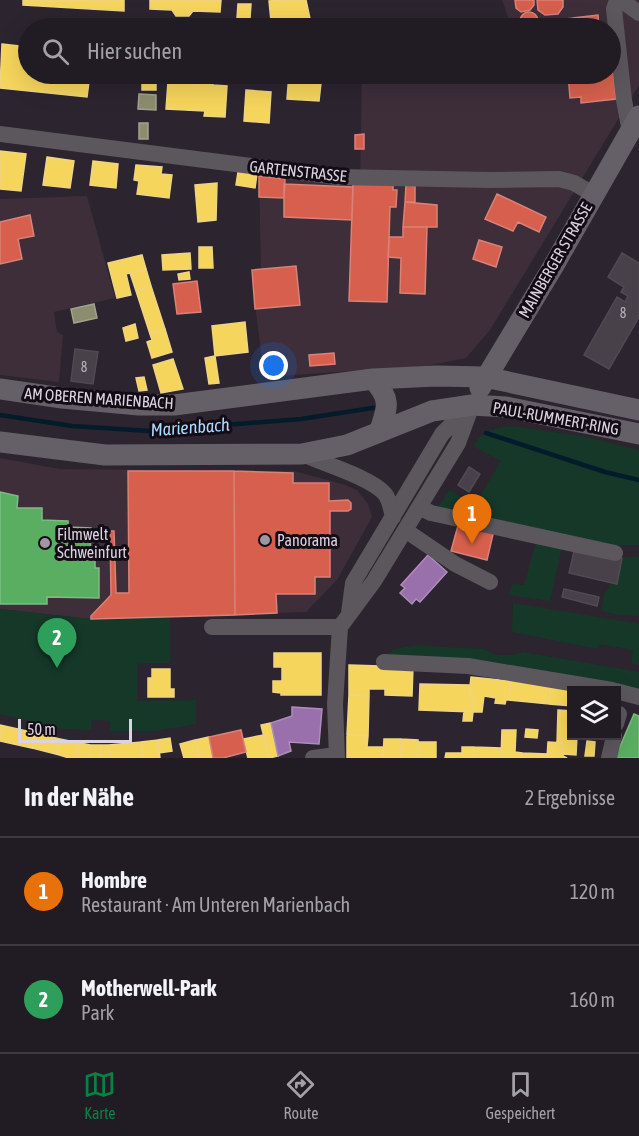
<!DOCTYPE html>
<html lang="de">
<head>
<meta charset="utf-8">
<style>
  :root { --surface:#211b23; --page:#29242b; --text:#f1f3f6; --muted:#a2a1a6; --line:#3e3941; --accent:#0b8043 }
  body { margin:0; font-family:"Asap Condensed",sans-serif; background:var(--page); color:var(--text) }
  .controls { position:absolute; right:18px; bottom:18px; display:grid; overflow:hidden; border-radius:0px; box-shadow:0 6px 24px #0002 }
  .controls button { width:54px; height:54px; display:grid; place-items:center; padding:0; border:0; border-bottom:2px solid var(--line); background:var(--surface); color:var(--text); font:30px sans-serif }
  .scale { position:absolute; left:18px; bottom:15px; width:114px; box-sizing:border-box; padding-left:6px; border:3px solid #dcd3e0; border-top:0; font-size:16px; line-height:21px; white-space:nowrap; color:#dcd3e0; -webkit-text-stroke:4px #130c15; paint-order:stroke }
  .you { position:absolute; left:274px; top:366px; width:21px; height:21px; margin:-15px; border:4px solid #fff; border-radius:50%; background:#1a73e8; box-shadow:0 0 0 9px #1a73e833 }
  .badge { display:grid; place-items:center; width:39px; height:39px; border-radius:50%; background:var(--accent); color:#fff; font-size:20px; font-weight:700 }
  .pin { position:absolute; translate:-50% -50px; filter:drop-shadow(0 2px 3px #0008) }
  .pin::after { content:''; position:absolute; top:32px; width:21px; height:18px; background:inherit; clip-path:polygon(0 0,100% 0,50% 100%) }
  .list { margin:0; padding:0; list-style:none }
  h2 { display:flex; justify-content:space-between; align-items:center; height:78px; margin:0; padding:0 24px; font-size:26px }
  h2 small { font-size:20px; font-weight:400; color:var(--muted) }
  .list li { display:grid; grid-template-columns:39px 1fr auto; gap:18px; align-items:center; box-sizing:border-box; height:108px; padding:0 24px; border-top:2px solid var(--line) }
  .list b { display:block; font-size:22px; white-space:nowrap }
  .list p { margin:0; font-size:20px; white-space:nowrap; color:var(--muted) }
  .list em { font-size:20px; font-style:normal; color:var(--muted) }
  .icon { flex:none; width:33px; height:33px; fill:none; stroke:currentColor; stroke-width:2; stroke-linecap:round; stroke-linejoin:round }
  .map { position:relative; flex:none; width:639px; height:758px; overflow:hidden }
  .search { position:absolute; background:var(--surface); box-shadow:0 6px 24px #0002; left:18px; right:18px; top:18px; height:66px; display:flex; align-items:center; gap:15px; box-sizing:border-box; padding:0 21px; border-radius:33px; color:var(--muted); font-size:22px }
  .sheet { height:294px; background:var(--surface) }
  nav { display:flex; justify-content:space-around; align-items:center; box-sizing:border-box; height:84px; border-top:2px solid var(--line); background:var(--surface); font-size:16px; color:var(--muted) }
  nav a { display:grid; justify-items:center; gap:3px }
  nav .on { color:var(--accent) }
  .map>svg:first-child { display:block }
  .commercial { fill:#3d2e3a }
  .green { fill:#153829 }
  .homes { fill:#f6d55c; stroke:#eed484; stroke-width:1.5 }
  .shops { fill:#d6604d; stroke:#d88279; stroke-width:1.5 }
  .offices { fill:#9970ab; stroke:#ad8ebb; stroke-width:1.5 }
  .public { fill:#5aae61; stroke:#81b987; stroke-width:1.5 }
  .industry { fill:#8c8c6e; stroke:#a4a190; stroke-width:1.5 }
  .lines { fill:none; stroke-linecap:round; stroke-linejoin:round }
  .stream { stroke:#041b2b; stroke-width:4.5 }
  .building { fill:#48414a; stroke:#514a54; stroke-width:1.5 }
  .minor { stroke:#5b575c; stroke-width:16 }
  .major { stroke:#656067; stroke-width:21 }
  .poi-dot { fill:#9e96a2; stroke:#130c15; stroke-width:2 }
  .labels { text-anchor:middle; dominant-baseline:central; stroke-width:6; stroke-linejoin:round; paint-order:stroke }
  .number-label { font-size:14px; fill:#b7aeba }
  .street-label { font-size:16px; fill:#dcd3e0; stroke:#130c15 }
  .poi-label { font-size:16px; fill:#dcd3e0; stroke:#130c15; text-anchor:start }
  .water-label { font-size:18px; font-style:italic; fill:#a8ddff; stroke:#130c15 }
</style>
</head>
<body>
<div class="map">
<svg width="639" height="758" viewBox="0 0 639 758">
  <rect width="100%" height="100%" fill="#2c242f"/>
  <path class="commercial" d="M502,0H639V85L490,330L466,358L426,366L264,377L252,279V270L261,269L259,176L360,183L362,74H610V28H512Z
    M87,196L115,298L54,312L57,332L63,335L59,382L0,375V199Z
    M0,458L60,469L294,471L345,485L357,490L368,504L372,517L337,580L306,612L91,619L0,609Z"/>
  <path class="green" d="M511,426L582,436L639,450V545H613L437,509L449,490L475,505L501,461L473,446C483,431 493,428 511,426Z
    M536,542L562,547L550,601L509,595L512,584L524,585Z
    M639,556V616L619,615L601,611L604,595L612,582L617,583L622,558Z
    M513,603L639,624V665L631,663L633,650L600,644L598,649L512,632Z
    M0,609L91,619L170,617V663H137V701L196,700V724L156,731H110V721L91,720V730L63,729L0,714Z
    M414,645L484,649L495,655H512L523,652L639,672V691L382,657L395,649Z"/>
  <path class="homes" d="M23,0H124V11L23,5Z
    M150,0H221L220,12L193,11L189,16H176L172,10L150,9Z
    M281,0H306L312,28H289L287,19L271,21L269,1Z
    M238,4H251L250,18H237Z
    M2,44L28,47V74H90L87,97L0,88Z
    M142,74H156V90H142Z
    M202,74H213V85L227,86L225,117L204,116L205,111L166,109L168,82L201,84Z
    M289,74H322L319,101L287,99Z
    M246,90L271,92L269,123L244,121Z
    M0,151L26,154L21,191L0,189Z
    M47,157L74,161L70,188L43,185Z
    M93,161L118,164L116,188L90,185Z
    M136,165L162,167L161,174L172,175L169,198L137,194L139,181L134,180Z
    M238,172L257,174L255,188L236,185Z
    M217,183L216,220L198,222L195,185Z
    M199,247H212L213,268H199Z
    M190,253L191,269L163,270L162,255Z
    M142,255L146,269L126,274L131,295L117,298L108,263Z
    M146,269L151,286L136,291L130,273Z
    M189,272L190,279L179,280L178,274Z
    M151,286L165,329L150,334L136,291Z
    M245,322L248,352L215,356L212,326Z
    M135,324L138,338L126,341L123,328Z
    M165,329L172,352L152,358L147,342L152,340L150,334Z
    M215,356L219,383L209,384L205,358Z
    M173,359L183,389L161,393L153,365Z
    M144,377L147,390L139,391L136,378Z
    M274,653H321V695H281V693L273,692V681H282V667H274Z
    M349,665L413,667L412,696L385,695V689H369V696L349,695Z
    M152,669H170V689H174V697H148V678H152Z
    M471,677L511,681L509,700H506L505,704L495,703L496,698L484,696L482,712H473V695H469Z
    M511,681L551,685L549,704L509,700Z
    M420,684L470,685L469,695H473V712L419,710Z
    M551,685L572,690V706L549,704Z
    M349,695L369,696L368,736L347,735Z
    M558,710L572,711V736H577L576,755L563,754V743H557Z
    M464,711L473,712L472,721H463Z
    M271,723L278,756L269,758L261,725Z
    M0,725L36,733L32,748L0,741Z
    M526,729L538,730L537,738L525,737Z
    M502,730H516L515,752L522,753V758H501Z
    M36,733L60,739L56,754L32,748Z
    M263,735L269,758H248L243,739Z
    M347,735L368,736L367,747H384L383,758H347Z
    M209,737L213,758H199L195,740Z
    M170,738L172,751L159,753L158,740Z
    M60,739L80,743L77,758H69L56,754Z
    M384,739H401V758H383Z
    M401,739L418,740V758H401Z
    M158,740L160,758H142L141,742Z
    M195,740L199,758H184L180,744Z
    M587,741L595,742L594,756H585Z
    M141,742L142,758H110L109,745Z
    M418,742H436V758H418Z
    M548,742L563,743V756L567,758H547Z
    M80,743L91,745L89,758H77Z
    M91,745H101V758H89Z
    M101,745H109L110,758H101Z
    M462,747H474V758H445L446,753H462Z
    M474,747L501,748V758H474Z
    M522,753L548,754L547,758H522Z"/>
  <path class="shops" d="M515,0H534V5L530,10L521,12L516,8Z
    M537,0H563V7L558,14L545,15L538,10Z
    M520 21a9 9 0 1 1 18 0a9 9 0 1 1-18 0Z
    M598,15L599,28H574L573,18Z
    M573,18L574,28H543L542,22Z
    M610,57H612L616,99L581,103V97L570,98L568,74H610Z
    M364,134V149H355V135Z
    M259,176L285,179L284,198L259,197Z
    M353,183L393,185V190H397L396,207H390L387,302L349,301Z
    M284,184L353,187L352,220L284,217Z
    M406,185L415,186V202H405Z
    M497,194L546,217L539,232L518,222L513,231L485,219Z
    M405,202L437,205V227H403Z
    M30,215L34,236L18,239L22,259L0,264V222Z
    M403,227H427L425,294L400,293L401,258L388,257L389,237H403Z
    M479,240L502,247L496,267L473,259Z
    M296,266L300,305L255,309L252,270Z
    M197,281L201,312L177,314L173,284Z
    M334,353L335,364L310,366L309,355Z
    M128,471H234L235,615L91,619V616L111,595L110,531H114L116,593H129Z
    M234,471L293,473V483H329V501L348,500L351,503V509L348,511H330V577H315V594H276L277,613L235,615Z
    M459,522L494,530L487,560L451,551Z
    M241,730L246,752L223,758H213L209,737Z"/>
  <path class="offices" d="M428,555L447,572L420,602L416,599L412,604L400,593L405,588L401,585Z
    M292,707L322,709L319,744L289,742L291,751L278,756L271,723L292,716Z"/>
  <path class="public" d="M0,492L18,496L17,508H42V520L68,521V527L91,528L90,557H95V568H99V598L47,597V604H0Z
    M634,714L639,716V758H615Z"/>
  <path class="industry" d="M139,94L156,95V110L138,109Z
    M139,123H148V139H139Z
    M94,304L97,318L74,323L71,309Z"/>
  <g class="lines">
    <path class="stream" d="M0,415L72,426L150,431L301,419L379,407
      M486,433L605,472L639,480"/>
  </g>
  <path class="building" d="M622,253L639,263V317L609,369L584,355L617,297L625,302L628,296L621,292L624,287L608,277Z
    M75,349L98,352L93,384L71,381Z
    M469,467L480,474L469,492L458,485Z
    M575,547L622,558L617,584L569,573Z
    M564,589L599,597L597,606L562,597Z"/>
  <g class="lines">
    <path class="minor" d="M617,0L614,9L624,100L630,132
      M621,0L639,13
      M0,134L338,177L490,180L559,179L574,183L593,194
      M302,454C322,463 372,478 385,494C390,500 391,510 393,517
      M419,507L431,513L615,553
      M405,530L455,564L490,582
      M349,613L353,583L442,434L469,407
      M212,627H340
      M384,662L468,666L612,690
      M616,691L639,697
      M616,724L619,714
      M313,758L336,755
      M337,758L335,704L340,627L374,581L458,443L472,405
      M609,758L614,736"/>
    <path class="major" d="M373,379C391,399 388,406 380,430
      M480,388L554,265L639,116
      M0,389L62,398L139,405H174L373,379L436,376L485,377L639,410
      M0,442L105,455L302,454L347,445L432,411L472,405L506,407L639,434"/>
  </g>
  <g class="poi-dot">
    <circle cx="265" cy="540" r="6"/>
    <circle cx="45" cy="543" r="6"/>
  </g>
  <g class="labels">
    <g class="number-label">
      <text x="623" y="313">8</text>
      <text x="84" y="367">8</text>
    </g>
    <g class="street-label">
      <text transform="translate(298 171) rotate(6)">GARTENSTRASSE</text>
      <text transform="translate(555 260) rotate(-60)">MAINBERGER STRASSE</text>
      <text transform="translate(99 398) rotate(4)">AM OBEREN MARIENBACH</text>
      <text transform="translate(556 418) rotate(10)">PAUL-RUMMERT-RING</text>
    </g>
    <g class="poi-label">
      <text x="57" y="534">Filmwelt<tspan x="57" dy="18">Schweinfurt</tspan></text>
      <text x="277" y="540">Panorama</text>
    </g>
    <g class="water-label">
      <text transform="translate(190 427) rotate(-4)">Marienbach</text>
    </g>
  </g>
</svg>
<div class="controls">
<button><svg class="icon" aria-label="layers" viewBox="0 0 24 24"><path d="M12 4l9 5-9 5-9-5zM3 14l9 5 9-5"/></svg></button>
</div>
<div class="scale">50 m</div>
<div class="you"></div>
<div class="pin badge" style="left:472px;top:544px;background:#e8710a">1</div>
<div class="pin badge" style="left:57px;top:668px;background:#2e9e5b">2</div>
<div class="search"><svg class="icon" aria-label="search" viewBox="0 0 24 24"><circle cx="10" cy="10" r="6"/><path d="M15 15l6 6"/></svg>Hier suchen</div>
</div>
<section class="sheet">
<h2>In der Nähe<small>2 Ergebnisse</small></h2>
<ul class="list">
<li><span class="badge" style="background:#e8710a">1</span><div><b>Hombre</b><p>Restaurant · Am Unteren Marienbach</p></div><em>120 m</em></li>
<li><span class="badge" style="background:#2e9e5b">2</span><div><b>Motherwell-Park</b><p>Park</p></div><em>160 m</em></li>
</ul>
</section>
<nav>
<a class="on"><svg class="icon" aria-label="map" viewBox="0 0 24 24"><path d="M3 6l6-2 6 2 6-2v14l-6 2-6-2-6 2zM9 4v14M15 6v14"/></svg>Karte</a>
<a><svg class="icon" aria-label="directions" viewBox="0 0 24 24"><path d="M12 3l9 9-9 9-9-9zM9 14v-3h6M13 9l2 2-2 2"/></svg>Route</a>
<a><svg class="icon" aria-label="saved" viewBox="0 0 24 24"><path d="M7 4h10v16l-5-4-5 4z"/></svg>Gespeichert</a>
</nav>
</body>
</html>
